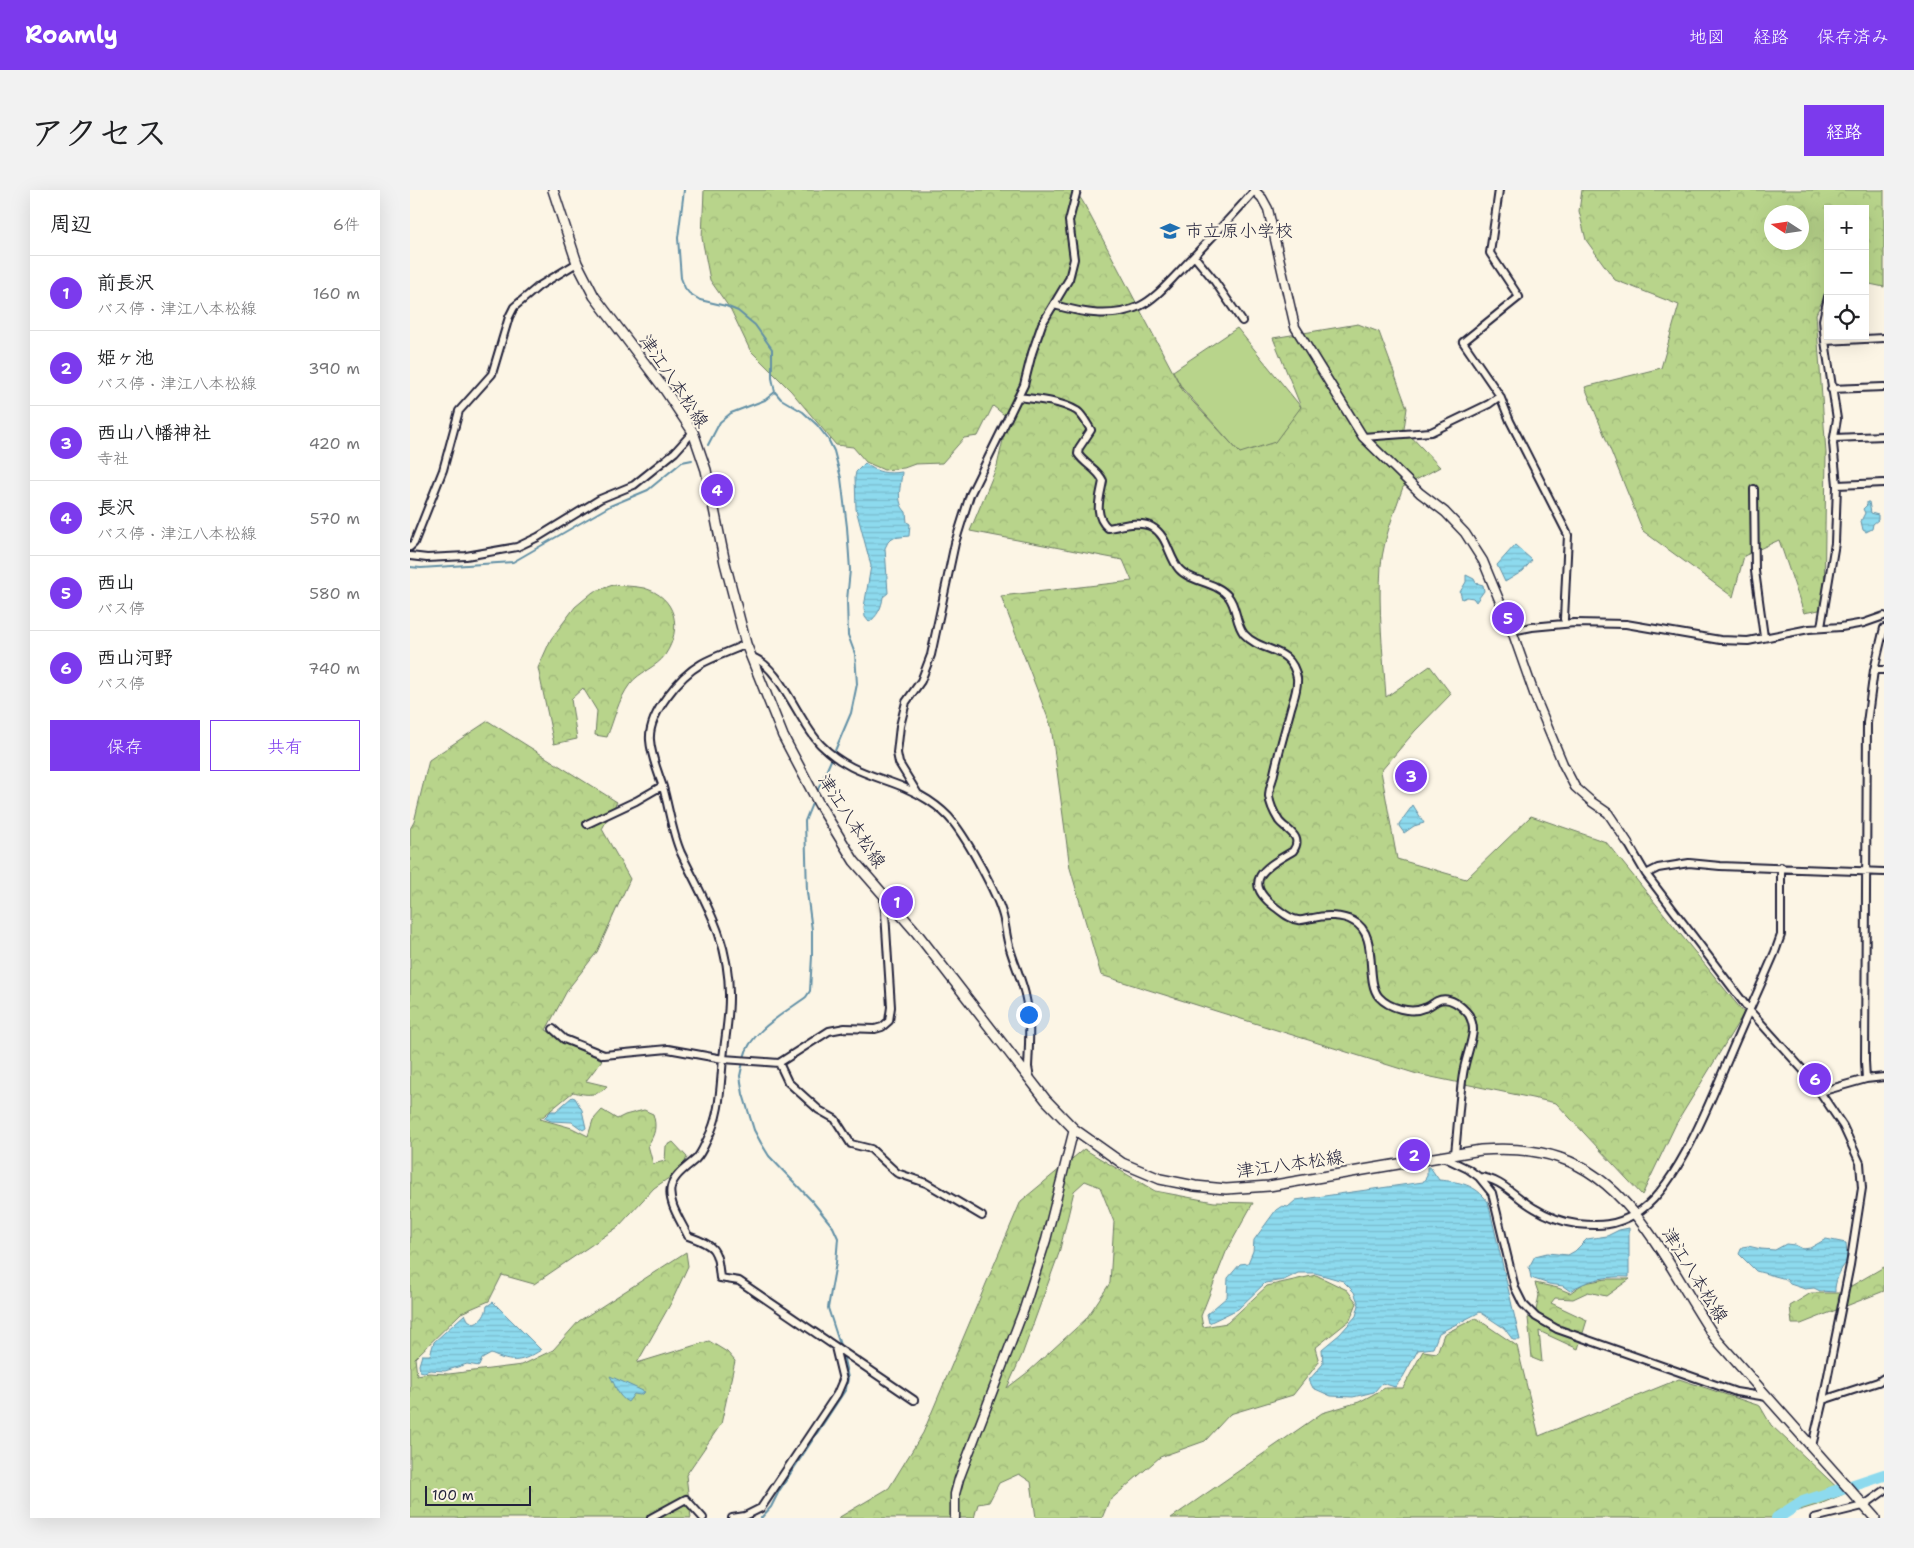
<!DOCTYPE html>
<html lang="ja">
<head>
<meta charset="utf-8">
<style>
  :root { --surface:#fff; --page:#f2f2f2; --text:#202124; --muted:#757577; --line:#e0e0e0; --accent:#7c3aed }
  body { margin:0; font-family:"Shantell Sans","Klee One",sans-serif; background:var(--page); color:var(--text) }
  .controls { position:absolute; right:15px; top:15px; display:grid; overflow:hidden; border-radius:0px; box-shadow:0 5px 20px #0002 }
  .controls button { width:45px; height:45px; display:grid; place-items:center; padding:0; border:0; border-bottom:1px solid var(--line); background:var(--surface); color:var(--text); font:25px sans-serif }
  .compass { position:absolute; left:1354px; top:15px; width:45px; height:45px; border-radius:50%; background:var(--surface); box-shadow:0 5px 20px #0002; rotate:282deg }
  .scale { position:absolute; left:15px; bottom:12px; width:106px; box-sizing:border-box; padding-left:5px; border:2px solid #22223b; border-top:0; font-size:14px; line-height:18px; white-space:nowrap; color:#22223b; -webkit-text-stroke:4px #fcf5e5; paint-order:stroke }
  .you { position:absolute; left:618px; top:824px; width:18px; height:18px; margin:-12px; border:4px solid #fff; border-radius:50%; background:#1a73e8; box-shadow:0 0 0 8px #1a73e833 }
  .badge { display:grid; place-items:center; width:32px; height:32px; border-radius:50%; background:var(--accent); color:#fff; font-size:16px; font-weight:700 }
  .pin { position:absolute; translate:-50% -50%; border:2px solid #fff; box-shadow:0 1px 5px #0006 }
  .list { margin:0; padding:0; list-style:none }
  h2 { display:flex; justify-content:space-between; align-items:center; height:65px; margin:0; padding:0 20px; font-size:21px }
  h2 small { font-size:16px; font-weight:400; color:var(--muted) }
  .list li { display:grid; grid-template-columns:32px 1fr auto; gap:15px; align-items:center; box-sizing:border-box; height:75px; padding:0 20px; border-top:1px solid var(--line) }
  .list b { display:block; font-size:19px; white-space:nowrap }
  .list p { margin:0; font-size:16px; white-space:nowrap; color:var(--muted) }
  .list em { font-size:16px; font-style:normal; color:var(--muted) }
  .actions { display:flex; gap:10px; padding:15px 20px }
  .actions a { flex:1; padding:11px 0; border:1px solid var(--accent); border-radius:0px; text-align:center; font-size:18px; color:var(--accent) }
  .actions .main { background:var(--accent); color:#fff }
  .icon { flex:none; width:28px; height:28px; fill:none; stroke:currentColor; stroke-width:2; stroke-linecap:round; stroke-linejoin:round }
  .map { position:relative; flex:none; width:1474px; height:1328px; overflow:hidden; border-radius:0px }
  header { display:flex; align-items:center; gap:30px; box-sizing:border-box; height:70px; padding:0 25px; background:var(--accent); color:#fff }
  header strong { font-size:24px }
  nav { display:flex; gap:28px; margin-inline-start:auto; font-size:18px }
  .intro { display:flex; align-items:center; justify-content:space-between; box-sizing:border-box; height:120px; padding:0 30px }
  h1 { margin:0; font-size:35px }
  .button { padding:12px 22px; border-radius:0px; background:var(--accent); color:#fff; font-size:18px; font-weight:700 }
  main { display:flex; gap:30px; padding:0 30px }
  aside { flex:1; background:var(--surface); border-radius:0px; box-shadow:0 5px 20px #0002 }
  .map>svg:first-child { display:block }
  .forest { fill:url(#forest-crowns); stroke:#6d7b63; fill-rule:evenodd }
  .pitch { fill:#b8d48b; stroke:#6d7b63 }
  .water { fill:url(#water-rules); stroke:#6290a6 }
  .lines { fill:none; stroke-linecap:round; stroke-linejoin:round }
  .stream { stroke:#6290a6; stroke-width:2 }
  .river { stroke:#8ddaee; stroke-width:12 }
  .minor-casing { stroke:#22223b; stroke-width:10 }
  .tertiary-casing { stroke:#22223b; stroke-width:11 }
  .secondary-casing { stroke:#22223b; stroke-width:12 }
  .minor { stroke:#fcf5e5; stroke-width:6 }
  .tertiary { stroke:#fcf5e5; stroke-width:8 }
  .secondary { stroke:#fcf5e5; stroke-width:9 }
  .labels { text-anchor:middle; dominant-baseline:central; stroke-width:4.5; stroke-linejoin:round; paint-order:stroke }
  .poi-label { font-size:18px; fill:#22223b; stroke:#fcf5e5; text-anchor:start }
  .street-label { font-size:18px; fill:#22223b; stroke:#fcf5e5 }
</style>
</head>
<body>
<header>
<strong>Roamly</strong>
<nav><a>地図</a><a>経路</a><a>保存済み</a></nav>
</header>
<div class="intro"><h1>アクセス</h1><a class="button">経路</a></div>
<main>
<aside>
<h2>周辺<small>6件</small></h2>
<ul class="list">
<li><span class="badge">1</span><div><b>前長沢</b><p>バス停 · 津江八本松線</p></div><em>160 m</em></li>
<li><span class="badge">2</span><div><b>姫ヶ池</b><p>バス停 · 津江八本松線</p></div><em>390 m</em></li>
<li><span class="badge">3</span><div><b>西山八幡神社</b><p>寺社</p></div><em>420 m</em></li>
<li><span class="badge">4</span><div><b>長沢</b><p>バス停 · 津江八本松線</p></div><em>570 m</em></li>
<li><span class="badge">5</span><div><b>西山</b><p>バス停</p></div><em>580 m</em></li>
<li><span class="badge">6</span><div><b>西山河野</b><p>バス停</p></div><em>740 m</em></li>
</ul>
<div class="actions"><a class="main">保存</a><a>共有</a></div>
</aside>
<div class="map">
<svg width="1474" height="1328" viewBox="0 0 1474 1328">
  <defs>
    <pattern id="forest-crowns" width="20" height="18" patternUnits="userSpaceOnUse" patternTransform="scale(1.25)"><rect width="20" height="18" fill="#b8d48b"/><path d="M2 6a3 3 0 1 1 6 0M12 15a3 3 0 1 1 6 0" fill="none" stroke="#9eb679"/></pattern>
    <pattern id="water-rules" width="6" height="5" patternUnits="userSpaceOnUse" patternTransform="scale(1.25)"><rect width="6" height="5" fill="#8ddaee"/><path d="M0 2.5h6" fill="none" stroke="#79bbcd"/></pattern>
  </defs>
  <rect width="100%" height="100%" fill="#fcf5e5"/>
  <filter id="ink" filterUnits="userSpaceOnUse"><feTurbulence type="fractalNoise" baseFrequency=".02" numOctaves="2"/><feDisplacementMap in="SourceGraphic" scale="10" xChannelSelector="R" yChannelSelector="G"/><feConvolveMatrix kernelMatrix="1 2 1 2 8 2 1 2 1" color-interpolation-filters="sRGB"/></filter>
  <g filter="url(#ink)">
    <path class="forest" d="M294,0H665L673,12L773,201L830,263L891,217L863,148L948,134L969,142L997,218L994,239L1030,277L993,297C984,323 974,348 971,375C968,419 973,463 976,507L1020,476L1041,504L1005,541L971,581L987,669L1056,689L1121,626L1196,652L1334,823L1266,934L1232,1005L1146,913L1007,884L691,785L660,678L641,536L591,406L722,391L713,370L560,341L587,276L598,228L583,216L568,246L554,248L532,273L505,274L494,278L474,280L456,272L443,257L426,255L381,201L340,160L321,120L300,90L292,48Z
      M1172,0H1474V97L1455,93V19H1418V99L1406,124L1416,263L1414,419L1394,423L1369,350L1334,366L1323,407L1233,341L1175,197L1251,178L1269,115L1205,90L1176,50L1169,21ZM1362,22H1392V52H1362Z
      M203,395C213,396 224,396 234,398C266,407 273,438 255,465C247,477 229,482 220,494C208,510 204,530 197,547L185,545L187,521L173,498L161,509L167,549L144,554L128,478L141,449L165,417L183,402Z
      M78,531L207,612L192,639L220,689L187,762L158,799L136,840L192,870L176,891L197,896C188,907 176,905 163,902L130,929L162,938L178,946L183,930L192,920L207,929L215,925L234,920L243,924C247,937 245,944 238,955L243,974L255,971L256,956L263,952L277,967L272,979L244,998L208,1037L124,1094L92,1085L79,1111L51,1123L5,1168L7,1185L19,1183L39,1184L112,1175L143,1160L169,1131L276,1062L278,1076L261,1113L227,1173L299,1151L317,1162L325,1171L311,1234L276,1285L281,1328H0V639L4,632L19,570Z
      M674,959L745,1001L804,1012L843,1013L816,1062L791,1126L793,1137L817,1133L857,1096L906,1085L937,1100L947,1113L940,1130L905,1158L909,1172L883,1205L820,1224L795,1251L750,1267L699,1311L692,1328H626L621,1292L609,1284L589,1293L579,1312L568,1314L564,1328H428L479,1298L513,1243L611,1011ZM675,991L690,997L704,1032L700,1093L676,1129L618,1182L597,1198L612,1165L649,1063L664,1001Z
      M1474,1077V1101L1391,1134H1382L1380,1116L1401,1103H1429Z
      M1196,1089H1220L1196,1106L1178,1102L1163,1109L1145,1108L1141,1113L1177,1130L1168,1159L1129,1141L1132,1172L1122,1168L1118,1128L1125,1126L1129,1105L1125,1093L1148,1098L1160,1103L1174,1093Z
      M1066,1128L1107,1156L1129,1246L1269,1189L1350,1216L1361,1235L1434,1304L1410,1314L1364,1328H761L912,1223L949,1212L975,1198H993L1013,1161L1027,1163L1034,1144Z"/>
    <path class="pitch" d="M827,138L891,217L865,252L830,263L772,198L763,181Z"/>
    <path class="water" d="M455,273C467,283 477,284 492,282C491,297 485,311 496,322L497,332L500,334L499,346L482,348L478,352L475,358L478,403L473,407C472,417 467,427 459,432L455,427L454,417L461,376L446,319L445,287L446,282Z
      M1457,312H1459L1461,323L1468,325V330L1463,334L1462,339L1456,342L1453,340L1451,331L1455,323L1453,319L1457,315Z
      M1105,355L1122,370L1113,381L1095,392L1087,375Z
      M1056,385L1064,389L1066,393L1073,395L1074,401L1066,412L1063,408L1057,407L1052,409L1050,402L1056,392Z
      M1003,615L1014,633L1004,636L994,643L989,636V634Z
      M162,907L165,908L172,920L176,938L173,940L162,932L141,931L134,928L141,921H146Z
      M1017,977H1020L1029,990C1050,992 1065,994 1078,1012L1110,1150H1103L1094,1138L1070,1122L1029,1143L1023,1158L1008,1160L993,1187L985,1197L972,1193L964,1202L943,1207L921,1206L903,1198L899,1190L913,1174L912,1159L930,1144L946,1126L949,1115L944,1102L933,1091L905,1083H888L874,1090L855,1093L828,1119L799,1133L797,1124L817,1107L818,1088L830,1074L838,1073L843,1061L844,1050L866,1020L872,1016L878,1017L886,1010L1013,992L1017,986Z
      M1219,1038V1087C1197,1086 1178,1089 1160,1101L1153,1096L1139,1094L1121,1088L1119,1077L1125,1066L1137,1063L1158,1065L1165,1061L1177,1049L1197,1046L1209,1040Z
      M1416,1049L1436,1053L1437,1065L1436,1073C1430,1079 1424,1094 1425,1102L1410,1101L1404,1098L1395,1099L1380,1094L1376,1089L1346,1081L1329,1064L1332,1057L1338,1056L1351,1059L1365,1060L1376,1054L1385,1055L1393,1059L1400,1058Z
      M83,1112L131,1160C112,1172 103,1174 81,1164L72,1169L69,1176L57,1174L35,1181L20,1180L14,1182L10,1181L9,1175L12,1165H20L24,1152L55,1124L58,1130L64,1134C72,1131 76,1124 77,1116Z
      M200,1186L235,1202L230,1205L224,1204L218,1212C207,1206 206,1196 200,1186Z"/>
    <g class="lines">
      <path class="stream" d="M274,0L268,48L271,88L275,98L279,103L290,110L316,116L328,121L345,135L362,159V188L365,202L371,209L393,222L407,235L418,249L424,261L431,288L437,337L440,380L437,410L438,445L445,464L447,494L441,523L424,563
        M298,255L310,232L321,223L355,210L365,202
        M0,377L11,378L103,372L200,316L238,300L272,272L282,270
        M407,602L422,568
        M334,868C339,842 376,822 396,807L400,801L402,766V740L397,702L395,631L403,611
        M333,872L330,886L333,904L344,940L351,953L359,966L402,1011L423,1037L428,1048L426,1073L418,1118L431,1158
        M351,1328L361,1317L369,1301L436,1199L438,1188L433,1165"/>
      <path class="river" d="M1367,1328L1390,1313L1474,1285"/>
      <defs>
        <path id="minor" d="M1089,0L1080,63L1109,107L1053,152L1090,206L1100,231L1158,345L1154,429
          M784,66L803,89L832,131
          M644,115C673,123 701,129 730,116C745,109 758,93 770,81C795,54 821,28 845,0
          M1415,151L1474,148
          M1421,199L1474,197
          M608,207C626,209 650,211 667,221C673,225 677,234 681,240L669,258L668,264C675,275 688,279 693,291C690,308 683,325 698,338C711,336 730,330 742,337C758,346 758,366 769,379C780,392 805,391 818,406C827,416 825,433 834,444C852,464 881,455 887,488C888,498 884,508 881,518C875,541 868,564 863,588C861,594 859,600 859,606C860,615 864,623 869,631C876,640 894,646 883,661C858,676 829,690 865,717C872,722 879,729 888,730C893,731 898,728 903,728C915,725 932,725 943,731C970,744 954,790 969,807C979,818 1001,824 1014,818C1019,817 1023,813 1027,811C1039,805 1052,816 1059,825C1061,829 1063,835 1063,840C1062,854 1055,869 1053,884C1049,910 1048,937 1045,963
          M953,247L1021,242L1079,214L1090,206
          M1424,248L1474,246
          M1427,295L1474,293
          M1344,299L1345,381L1354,447
          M0,357L4,353L33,280L49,221L82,184L99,127L104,117L129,96L167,73
          M0,366L17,368L56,366L107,357L128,347L190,309L224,295L265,262L283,242
          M1411,437L1425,353L1427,295L1423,253L1427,229L1415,151L1413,130L1418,107
          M1102,441L1122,437L1164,433L1216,434L1310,450L1338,451L1399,439L1431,437L1454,433L1474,426
          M336,454C322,461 305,466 291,474C270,486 238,524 240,550C241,566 248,582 253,597C259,618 262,643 271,663C295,713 320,749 319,808C319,829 315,848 313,869C310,897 311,923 297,950C294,956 291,964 286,969C277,977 264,985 261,997C257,1012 272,1033 278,1046C306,1056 307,1059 310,1088L329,1091L504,1210
          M342,467C370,476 389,533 411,555C445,589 482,586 518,610C527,616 537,624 543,632C558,651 587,703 593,726C596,737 596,748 600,759C605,776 613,792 616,809C621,831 619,855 618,877L620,888
          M1464,480H1474
          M508,604L489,573L487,563L490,536L496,512L511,491L521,465L545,353L560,305L614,195L622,163L632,134L659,89L664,69L659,31L667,0
          M177,634L226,611L252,596
          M1218,653L1236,684L1340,821L1394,881L1410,902L1433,936L1450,973L1452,998L1440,1075L1413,1210L1402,1256
          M1236,684L1248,678L1279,673L1310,676L1474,682
          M143,839L154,849L194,865L258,859L313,869L369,873L419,841L435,838L465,839L472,837L479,831L481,817L474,707
          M369,873L378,892L409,920L425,929L441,954L461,959L487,983L516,993L572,1026
          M1456,889L1455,871L1457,533L1464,480L1474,438
          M1410,902L1456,889L1474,887
          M1031,966L1058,979L1069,987L1082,1003L1105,1098L1113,1114L1126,1127L1147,1139L1326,1202L1357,1207
          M1069,987C1091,988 1106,1008 1124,1018C1137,1026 1152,1032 1167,1034C1190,1036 1205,1036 1225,1024C1267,1001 1303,904 1322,860C1336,827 1351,795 1365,762L1371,745V677
          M1413,1210L1468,1192L1474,1188
          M241,1328L276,1309L293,1328
          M322,1328L335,1326L351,1318L427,1204L433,1190L425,1157
          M1404,1328L1453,1316L1474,1301"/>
        <path id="tertiary" d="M844,0L852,8L858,19L885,137L953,247L1010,303L1035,322L1055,343L1073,371L1102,441L1126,509L1153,574L1165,597L1182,612L1198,623L1218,653
          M545,1328V1304L549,1289L614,1119L636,1050L664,939"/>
        <path id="secondary" d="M143,0L167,73L184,106L255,200L283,242L296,280L315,373L336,454L373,546L409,614L444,671L506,742L636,910L664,939L712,973L750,989L785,996L816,999L859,996L1071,960C1097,958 1124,959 1150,968C1225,992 1264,1088 1306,1149L1465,1328"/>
      </defs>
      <use href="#minor" class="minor-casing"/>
      <use href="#tertiary" class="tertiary-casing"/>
      <use href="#secondary" class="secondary-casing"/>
      <use href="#minor" class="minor"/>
      <use href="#tertiary" class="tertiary"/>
      <use href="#secondary" class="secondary"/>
    </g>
  </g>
  <defs>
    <symbol id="school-bare" viewBox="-9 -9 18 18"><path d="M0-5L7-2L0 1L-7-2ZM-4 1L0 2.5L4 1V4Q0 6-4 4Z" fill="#1f6fb2" stroke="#fcf5e5" stroke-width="2.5" paint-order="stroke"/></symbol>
  </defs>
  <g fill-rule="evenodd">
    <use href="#school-bare" x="746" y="27" width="28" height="28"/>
  </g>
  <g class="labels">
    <g class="poi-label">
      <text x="775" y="41">市立原小学校</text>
    </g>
    <g class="street-label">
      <text transform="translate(264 191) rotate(56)">津江八本松線</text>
      <text transform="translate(442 631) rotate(57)">津江八本松線</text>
      <text transform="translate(880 974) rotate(-8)">津江八本松線</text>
      <text transform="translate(1285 1085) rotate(58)">津江八本松線</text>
    </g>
  </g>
</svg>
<div class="controls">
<button>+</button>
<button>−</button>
<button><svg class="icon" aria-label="locate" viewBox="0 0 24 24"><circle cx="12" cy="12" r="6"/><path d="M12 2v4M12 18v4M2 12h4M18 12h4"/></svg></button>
</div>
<svg class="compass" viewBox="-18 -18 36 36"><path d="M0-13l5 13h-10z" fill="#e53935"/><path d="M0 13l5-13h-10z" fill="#757577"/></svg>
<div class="scale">100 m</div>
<div class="you"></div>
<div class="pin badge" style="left:487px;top:712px">1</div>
<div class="pin badge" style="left:1004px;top:965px">2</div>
<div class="pin badge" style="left:1001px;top:586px">3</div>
<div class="pin badge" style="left:307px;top:300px">4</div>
<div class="pin badge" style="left:1098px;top:428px">5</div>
<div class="pin badge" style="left:1405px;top:889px">6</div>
</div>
</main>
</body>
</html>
